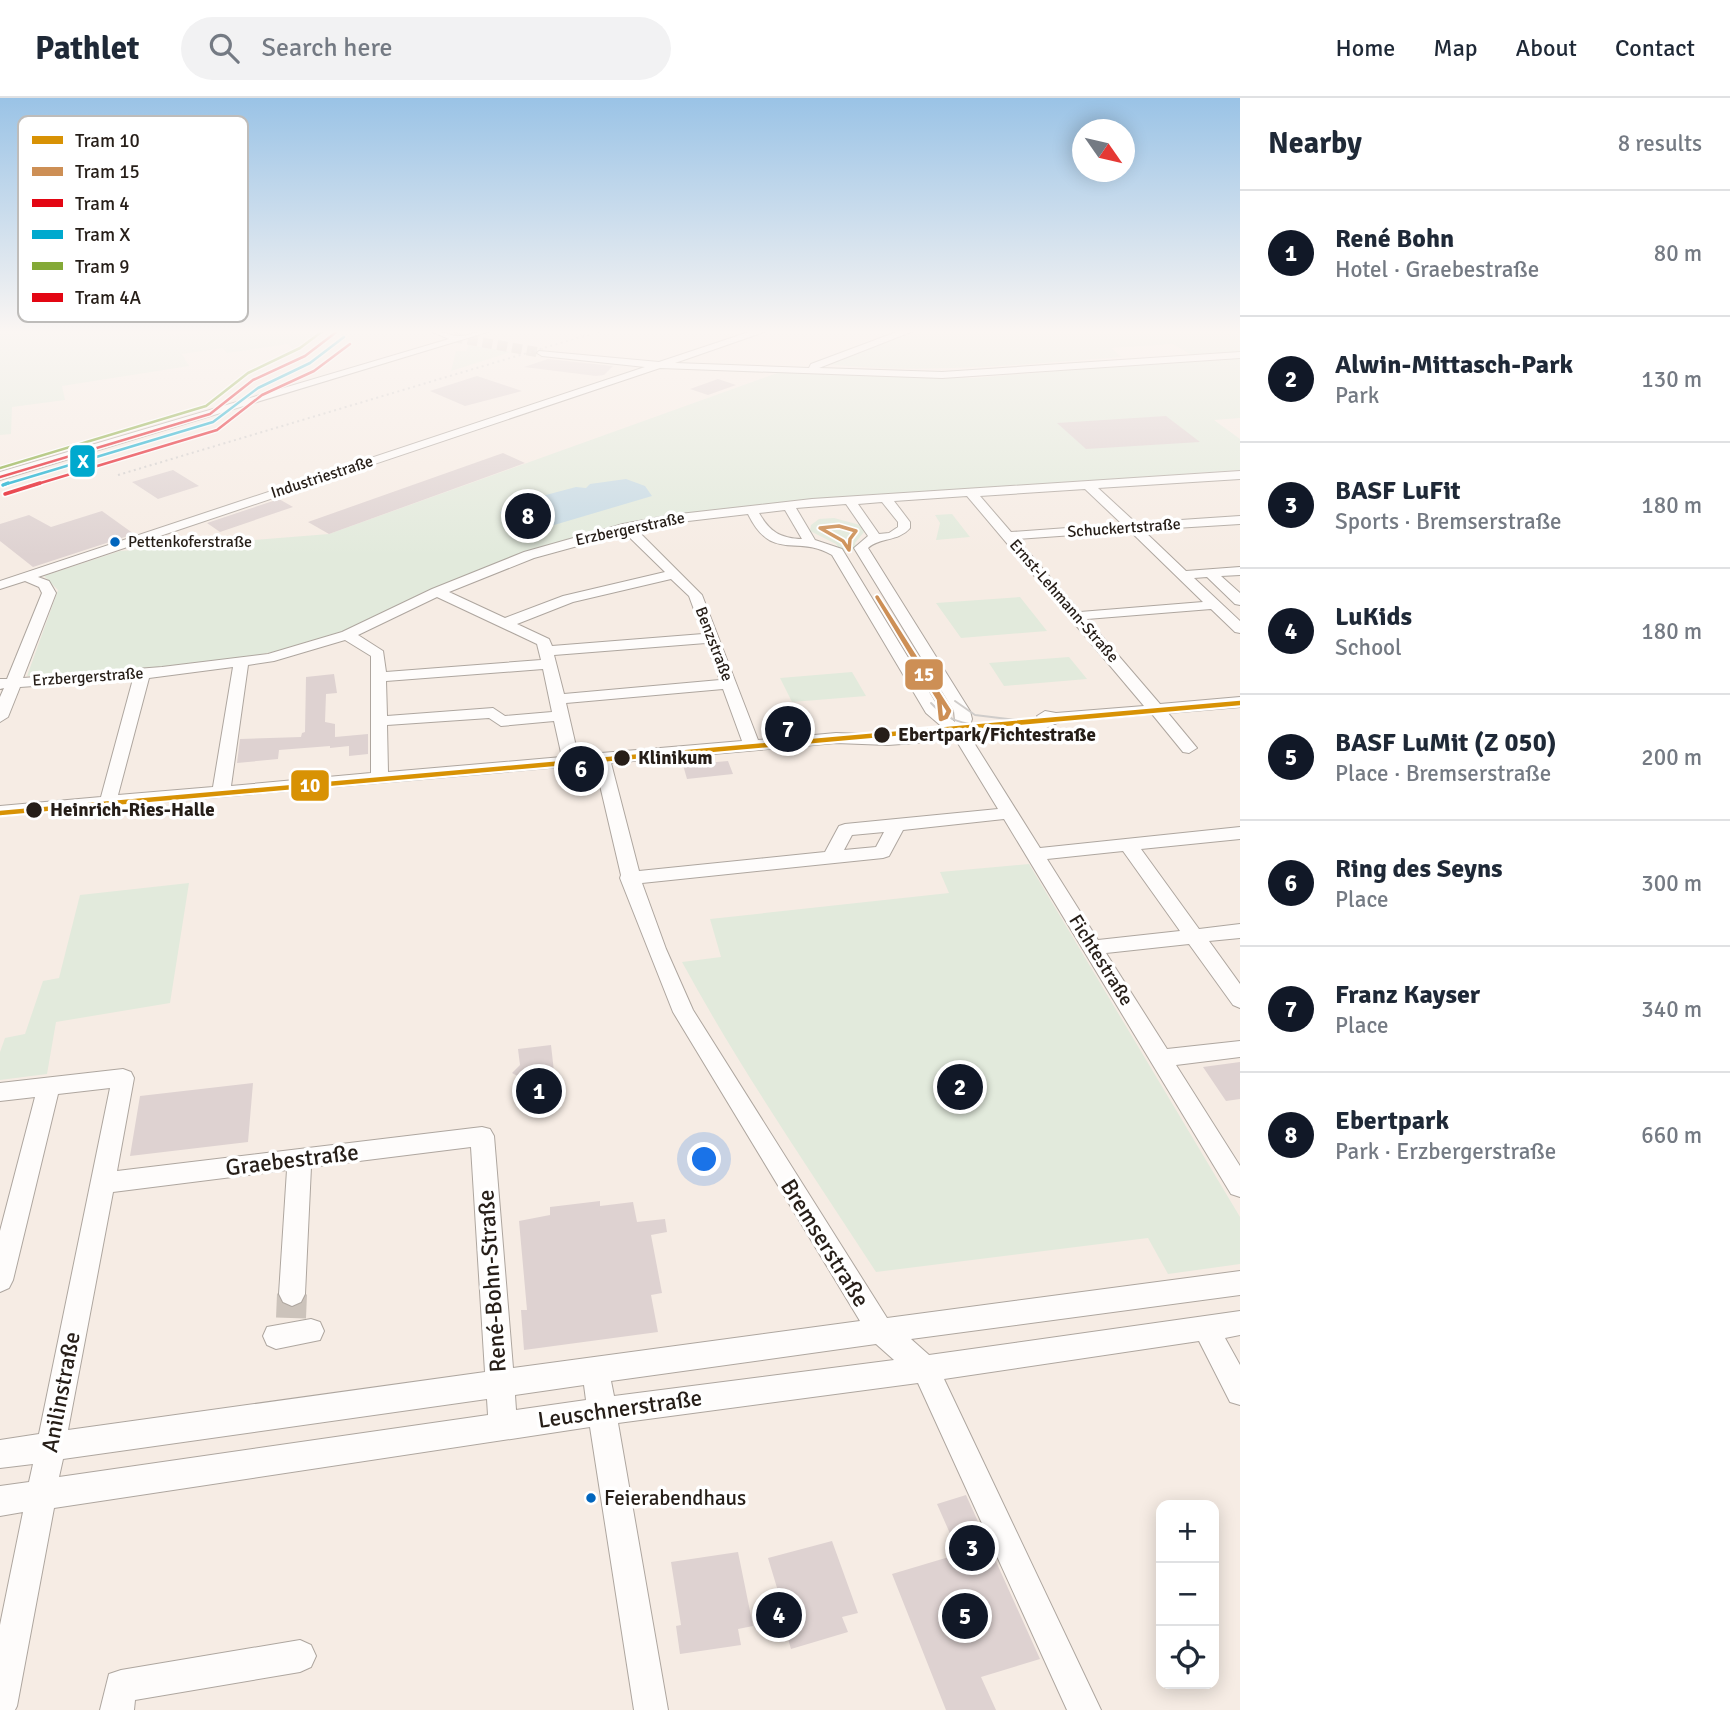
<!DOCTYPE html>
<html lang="en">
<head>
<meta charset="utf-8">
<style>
  :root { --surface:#fff; --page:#f2f2f3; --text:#1f2937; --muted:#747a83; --line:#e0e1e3; --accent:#111827 }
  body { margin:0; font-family:Signika,sans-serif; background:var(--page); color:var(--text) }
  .controls { position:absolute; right:21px; bottom:21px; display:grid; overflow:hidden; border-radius:14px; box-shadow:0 4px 18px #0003 }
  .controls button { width:63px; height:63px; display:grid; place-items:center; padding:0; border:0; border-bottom:2px solid var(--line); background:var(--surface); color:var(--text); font:35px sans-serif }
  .compass { position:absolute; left:1072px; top:21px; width:63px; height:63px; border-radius:50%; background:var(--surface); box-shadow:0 4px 18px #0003; rotate:124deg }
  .you { position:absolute; left:705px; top:1062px; width:24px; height:24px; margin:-18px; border:5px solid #fff; border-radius:50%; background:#1a73e8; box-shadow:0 0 0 10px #1a73e833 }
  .badge { display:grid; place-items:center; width:46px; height:46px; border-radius:50%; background:var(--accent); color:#fff; font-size:23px; font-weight:700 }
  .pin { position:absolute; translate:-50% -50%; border:4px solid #fff; box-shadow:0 2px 7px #0006 }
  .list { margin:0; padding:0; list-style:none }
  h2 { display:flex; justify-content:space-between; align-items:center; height:91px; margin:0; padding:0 28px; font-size:30px }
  h2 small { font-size:23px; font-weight:400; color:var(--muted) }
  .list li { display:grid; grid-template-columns:46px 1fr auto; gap:21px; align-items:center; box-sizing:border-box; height:126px; padding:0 28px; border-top:2px solid var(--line) }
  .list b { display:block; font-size:26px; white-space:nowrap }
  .list p { margin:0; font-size:23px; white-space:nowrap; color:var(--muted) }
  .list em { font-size:23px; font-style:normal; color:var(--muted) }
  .icon { flex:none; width:38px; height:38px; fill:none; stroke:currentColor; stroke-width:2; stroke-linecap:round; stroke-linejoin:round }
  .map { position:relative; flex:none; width:1240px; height:1612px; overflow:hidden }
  header { display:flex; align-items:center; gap:42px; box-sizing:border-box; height:98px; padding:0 35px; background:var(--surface); border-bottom:2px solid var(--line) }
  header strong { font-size:33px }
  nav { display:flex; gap:38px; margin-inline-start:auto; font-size:24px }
  .search { width:490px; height:63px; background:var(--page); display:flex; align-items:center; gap:18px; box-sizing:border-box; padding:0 24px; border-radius:38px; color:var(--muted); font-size:26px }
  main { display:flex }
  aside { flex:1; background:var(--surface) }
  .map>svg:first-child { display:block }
  .green { fill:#e2eadc }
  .water { fill:#c6dae4 }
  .building { fill:#ded2d1 }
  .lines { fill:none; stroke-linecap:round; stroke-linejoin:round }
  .minor-tunnel-far1 { stroke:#ccc3bb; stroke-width:10; stroke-dasharray:10 5; stroke-linecap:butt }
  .minor-tunnel { stroke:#ccc3bb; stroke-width:30; stroke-dasharray:30 15; stroke-linecap:butt }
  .minor-casing { stroke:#aea69f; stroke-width:2 }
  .minor { fill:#fefcfb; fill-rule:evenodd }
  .tram { stroke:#cfccca; stroke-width:2 }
  .rail { stroke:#cfccca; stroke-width:2; stroke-dasharray:2 3.5; stroke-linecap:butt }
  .tram-1-casing { stroke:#fff; stroke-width:9 }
  .tram-2-far1-casing { stroke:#fff; stroke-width:7 }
  .tram-2-casing { stroke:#fff; stroke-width:9 }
  .tram-3-casing { stroke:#fff; stroke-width:5 }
  .tram-4-far1-casing { stroke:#fff; stroke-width:5 }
  .tram-4-casing { stroke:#fff; stroke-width:7 }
  .tram-5-casing { stroke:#fff; stroke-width:5 }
  .tram-6-far1-casing { stroke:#fff; stroke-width:5 }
  .tram-6-casing { stroke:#fff; stroke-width:7 }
  .tram-1 { stroke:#d89204; stroke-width:4.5 }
  .tram-2-far1 { stroke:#cd8f55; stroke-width:3.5 }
  .tram-2 { stroke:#cd8f55; stroke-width:4.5 }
  .tram-3 { stroke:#e30613; stroke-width:2.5 }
  .tram-4-far1 { stroke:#00a9ce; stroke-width:2.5 }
  .tram-4 { stroke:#00a9ce; stroke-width:3.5 }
  .tram-5 { stroke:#84a937; stroke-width:2.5 }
  .tram-6-far1 { stroke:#e30613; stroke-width:2.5 }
  .tram-6 { stroke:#e30613; stroke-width:3.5 }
  .bus-dot { fill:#0065bd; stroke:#fff; stroke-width:2.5 }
  .stop-dot { fill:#261e18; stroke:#fff; stroke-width:2.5 }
  .labels { text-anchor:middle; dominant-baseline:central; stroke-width:7; stroke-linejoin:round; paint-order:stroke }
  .far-street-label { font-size:16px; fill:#261e18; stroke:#fff }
  .far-bus-label { font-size:16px; fill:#261e18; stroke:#fff; text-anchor:start }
  .stop-label { font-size:19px; font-weight:bold; fill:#261e18; stroke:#fff; text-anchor:start }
  .street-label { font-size:19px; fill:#261e18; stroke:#fff }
  .near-bus-label { font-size:21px; fill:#261e18; stroke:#fff; text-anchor:start }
  .near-street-label { font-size:23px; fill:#261e18; stroke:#fff }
  .key { fill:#fff; stroke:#bebcba; stroke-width:2 }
  .key-label { font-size:19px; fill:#261e18 }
  .line-badge { stroke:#fff; stroke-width:2.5 }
  .badge-label { font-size:19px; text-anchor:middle; font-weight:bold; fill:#fff }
</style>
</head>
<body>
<header>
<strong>Pathlet</strong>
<div class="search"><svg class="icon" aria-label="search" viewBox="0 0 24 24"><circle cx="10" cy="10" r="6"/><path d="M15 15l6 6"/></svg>Search here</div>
<nav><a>Home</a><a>Map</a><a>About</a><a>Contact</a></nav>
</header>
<main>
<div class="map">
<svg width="1240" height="1612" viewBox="0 0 1240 1612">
  <rect width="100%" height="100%" fill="#f6ece4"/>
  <path class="green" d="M0,232H167L171,237L217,232H323L295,254L288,246L227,255L223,250L182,256L189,268L62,288L65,302L12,309L11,336L0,337Z
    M920,232H1240V256L1195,259L1173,246L1111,250L1122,259C1024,266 926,277 827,266Z
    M469,247L511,254L451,273L456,253H466Z
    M1240,258V320L1214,322L1240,341V372L786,404C686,414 591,431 496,466C430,490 369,529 301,547C213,571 117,571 27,578L58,492L44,478L120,453L329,436L783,273L973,280Z
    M952,416L970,439L936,442L940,425L935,417Z
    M834,420L860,427L864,434L855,445L857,452L841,453L836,446L810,433L811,427L819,421Z
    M1020,499L1047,533L961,540L936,505Z
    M1069,559L1087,581L1004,588L989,565Z
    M852,574L866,598L792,604L780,580Z
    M1029,766L1240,1119V1166L1168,1176L1148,1140L876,1174C810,1072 740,971 682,864L721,859L710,821L949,795L940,774Z
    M189,785L170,905L56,924L47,976L0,982V954L5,940L25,936L43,883L59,880L80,797Z"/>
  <path class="water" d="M626,381L645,388L652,398L544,430L524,429L500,415L505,408L512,406L576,389L586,390L590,386Z"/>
  <path class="building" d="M548,261L613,268L604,277L596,278L524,269Z
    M477,278L522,293L465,308L430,293Z
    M718,281L736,287L708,297L690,291Z
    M1166,318L1200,344L1086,351L1057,325Z
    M503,355L525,365L329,436L308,424Z
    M173,372L199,388L158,401L132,384Z
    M279,401L293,409L220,434L207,425Z
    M102,413L134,436L33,469L0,443V426L29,417L51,429Z
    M334,576L337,595L326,596L325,624L335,626V639L368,636V656L349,658V648L330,650V648L279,652L278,661L237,665L240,641L301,639L302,635L305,634L306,579Z
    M728,663L733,676L687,681L683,667Z
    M551,947L558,1009L524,1012L521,980L512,975L520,967L518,951Z
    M1240,964V1001L1226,1003L1203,969Z
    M253,985L248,1044L130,1058L140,998Z
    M600,1103V1108L633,1104L637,1124L665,1121L667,1134L651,1137L662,1195L651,1197L658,1234L524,1252L521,1212H527L519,1123L550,1117V1109Z
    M966,1397L1040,1561L981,1579L996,1612H946L892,1476L959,1456L937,1406Z
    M832,1443L858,1515L842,1519L848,1534L791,1551L783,1524L787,1523L768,1460Z
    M738,1454L753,1528L738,1531L741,1547L680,1556L676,1528L681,1527L671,1464Z"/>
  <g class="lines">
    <path class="minor-tunnel-far1" d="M453,239L542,255"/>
    <path class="minor-tunnel" d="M291,1220L292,1196"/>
    <defs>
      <path id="minor" d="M428,232C440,232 449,238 458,238C465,239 482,232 494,232L0,382V374L449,241Z
        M755,232H770L675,265L809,270L811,266L902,232H916L819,270L942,274L1240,254V260L942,280L660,270L38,479L49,483L56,495L23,580L162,569L268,556L342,534L432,491L524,454L623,426L671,417L812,401L1240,373V381L1098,390L1136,425L1240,418V426L1143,432L1186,473L1240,469V477L1221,478L1240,495V507L1235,506L1207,479L1194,480L1240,523V535L1235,534L1211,511L1087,521L1160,606L1240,599V609L1168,615L1197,650L1189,655L1183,654L1152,616L1059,624L1044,631L971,640L1040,750L1240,729V741L1141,751L1199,831L1240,826V840L1209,843L1240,886V910L1233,907L1189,846L1106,855L1167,951L1240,943V959L1176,967L1240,1068V1099L1231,1096L1004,721L903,732L889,758L883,760L642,785L666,851L693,912L887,1220L1240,1173V1197L911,1241L929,1257L1240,1213V1237L1225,1240L1240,1267V1307L1230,1304L1199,1243L944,1281L1101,1612H1067L918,1285L618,1325L668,1612H634L590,1329L54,1410L17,1608L15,1612H0V1527L23,1414L0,1418V1388L29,1384L33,1366L0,1370V1342L39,1336L110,990L58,996L13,1182L9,1190L0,1194V1133L35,999L0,1003V985L123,971L131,974L134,980L117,1073L482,1029L490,1031L494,1038L513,1270L860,1223L673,914L620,780L621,777L595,666L0,718V708L101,699L133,581L20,589L8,619L0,624V599L4,590L0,591V581H7L42,495L39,489L25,483L0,491V483L645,269L542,258L537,255L539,253L659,264ZM1085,391L1122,426L1011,434L980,398ZM967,398L1144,608L1056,615L1045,613L1037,618L1040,622L969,631L972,621L970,613L868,450C880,439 898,444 910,430V424L894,403ZM882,404L898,424V429L889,435L879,436L858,406ZM846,406L868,438L854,450L954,613L955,624L940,612L842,451L815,442L796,410ZM785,412L802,441C780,440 770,434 759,415ZM748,416C772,465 797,436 832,457L926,615L947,633L888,637L836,635L758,642L702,497L637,432L671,425ZM1130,433L1203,504L1080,514L1017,441ZM625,435L665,474L563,498L505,520L449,494L534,460ZM671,481L689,498L703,536L552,548L549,541L517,526L573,504ZM437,499L537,546L541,562L386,574L383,553L358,537ZM345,542L371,558V675L231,688L248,567L274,563ZM706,545L720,582L564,596L554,557ZM233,569L213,689L118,697L149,580ZM543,571L552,614L505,618L493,610L387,618L386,583ZM723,591L742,643L578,657L566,605ZM489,620L501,628L554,623L562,659L388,674L387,627ZM956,642L998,711L845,726L839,728L825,754L639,773L611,665L836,645L888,647ZM884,734L876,749L844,752L852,737ZM1123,753L1180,833L1098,842L1047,761ZM471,1049L485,1274L68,1332L113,1094L287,1072L279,1196L283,1204L292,1208L301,1204L305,1196L311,1069ZM876,1246L894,1262L614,1298L611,1283ZM584,1287L586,1302L516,1312L515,1297ZM487,1301L488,1317L59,1379L63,1361Z
        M311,1221L320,1224L324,1233L320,1242L276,1251L267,1247L263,1238L267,1229Z
        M300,1542L311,1547L316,1558L311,1569L300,1574L135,1602L134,1612H100L109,1576L121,1572Z"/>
    </defs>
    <use href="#minor" class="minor-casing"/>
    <use href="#minor" class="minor"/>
    <path class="tram" d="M955,603L975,617L1016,622
      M931,605C946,622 964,627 986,627"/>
    <path class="rail" d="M118,377L604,232"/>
    <defs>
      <path id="tram-1" d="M0,715L1240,605"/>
      <path id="tram-2-far1" d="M839,428L856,433L850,441L849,452L843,443L820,430Z
        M930,587L877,499L933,587"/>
      <path id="tram-2" d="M929,585L939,601L941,621L946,619L949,613L931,585"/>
      <path id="tram-3" d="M0,379L210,316L253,282L305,258L339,232"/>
      <path id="tram-4-far1" d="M3,387L213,324L258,290L310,265L344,239"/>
      <path id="tram-4" d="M3,387L8,385"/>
      <path id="tram-5" d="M0,370L206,308L248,275L300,250L324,232"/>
      <path id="tram-6-far1" d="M34,387L217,332L262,297L314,273L350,246"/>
      <path id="tram-6" d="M5,396L40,385"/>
    </defs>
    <use href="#tram-1" class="tram-1-casing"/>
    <use href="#tram-2-far1" class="tram-2-far1-casing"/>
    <use href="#tram-2" class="tram-2-casing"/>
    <use href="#tram-3" class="tram-3-casing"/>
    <use href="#tram-4-far1" class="tram-4-far1-casing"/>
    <use href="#tram-4" class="tram-4-casing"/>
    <use href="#tram-5" class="tram-5-casing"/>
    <use href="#tram-6-far1" class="tram-6-far1-casing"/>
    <use href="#tram-6" class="tram-6-casing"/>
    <use href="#tram-1" class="tram-1"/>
    <use href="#tram-2-far1" class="tram-2-far1"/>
    <use href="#tram-2" class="tram-2"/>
    <use href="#tram-3" class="tram-3"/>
    <use href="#tram-4-far1" class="tram-4-far1"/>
    <use href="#tram-4" class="tram-4"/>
    <use href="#tram-5" class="tram-5"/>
    <use href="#tram-6-far1" class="tram-6-far1"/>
    <use href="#tram-6" class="tram-6"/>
  </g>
  <linearGradient id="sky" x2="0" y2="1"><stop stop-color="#9ac3e6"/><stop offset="0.51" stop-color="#fbf6f3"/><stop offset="1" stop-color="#fbf6f3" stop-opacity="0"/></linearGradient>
  <rect width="1240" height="458" fill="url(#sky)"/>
  <g class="bus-dot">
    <circle cx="115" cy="444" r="6"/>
    <circle cx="591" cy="1400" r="6"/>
  </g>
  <g class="stop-dot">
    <circle cx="882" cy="637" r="9"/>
    <circle cx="622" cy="660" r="9"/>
    <circle cx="34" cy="712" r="9"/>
  </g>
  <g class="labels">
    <g class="far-street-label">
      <text transform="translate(322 379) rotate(-18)">Industriestraße</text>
      <text transform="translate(1124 430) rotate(-4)">Schuckertstraße</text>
      <text transform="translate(630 431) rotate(-12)">Erzbergerstraße</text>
      <text transform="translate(1064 503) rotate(49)">Ernst-Lehmann-Straße</text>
      <text transform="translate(714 546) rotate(69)">Benzstraße</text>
      <text transform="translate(88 579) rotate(-4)">Erzbergerstraße</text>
    </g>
    <g class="far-bus-label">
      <text x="128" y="444">Pettenkoferstraße</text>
    </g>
    <g class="stop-label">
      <text x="898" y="637">Ebertpark/Fichtestraße</text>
      <text x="638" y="660">Klinikum</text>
      <text x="50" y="712">Heinrich-Ries-Halle</text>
    </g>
    <g class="street-label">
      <text transform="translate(1101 862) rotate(58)">Fichtestraße</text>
    </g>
    <g class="near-bus-label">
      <text x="604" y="1400">Feierabendhaus</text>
    </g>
    <g class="near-street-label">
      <text transform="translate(292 1062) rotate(-7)">Graebestraße</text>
      <text transform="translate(825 1145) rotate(58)">Bremserstraße</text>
      <text transform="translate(492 1183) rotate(-94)">René-Bohn-Straße</text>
      <text transform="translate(61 1294) rotate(-79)">Anilinstraße</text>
      <text transform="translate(620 1311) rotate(-8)">Leuschnerstraße</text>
    </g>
  </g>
  <rect x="18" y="18" width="230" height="206" rx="10" class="key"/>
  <rect x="32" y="38" width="31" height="8" fill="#d89204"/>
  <rect x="32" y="69" width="31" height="9" fill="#cd8f55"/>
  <rect x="32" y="101" width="31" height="8" fill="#e30613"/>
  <rect x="32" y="132" width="31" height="9" fill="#00a9ce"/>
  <rect x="32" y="164" width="31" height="8" fill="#84a937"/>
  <rect x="32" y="195" width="31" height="9" fill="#e30613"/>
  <g class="key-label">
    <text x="75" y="49">Tram 10</text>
    <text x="75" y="80">Tram 15</text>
    <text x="75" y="112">Tram 4</text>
    <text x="75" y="143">Tram X</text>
    <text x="75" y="175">Tram 9</text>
    <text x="75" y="206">Tram 4A</text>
  </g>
  <g class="line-badge">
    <rect x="69" y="346" width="27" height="34" rx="7" fill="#00a9ce"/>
    <rect x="904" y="560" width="40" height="33" rx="7" fill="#cd8f55"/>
    <rect x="290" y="671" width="40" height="33" rx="7" fill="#d89204"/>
  </g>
  <g class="badge-label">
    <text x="83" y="370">X</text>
    <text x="924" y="583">15</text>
    <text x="310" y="694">10</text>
  </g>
</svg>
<div class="controls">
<button>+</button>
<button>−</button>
<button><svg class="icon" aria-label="locate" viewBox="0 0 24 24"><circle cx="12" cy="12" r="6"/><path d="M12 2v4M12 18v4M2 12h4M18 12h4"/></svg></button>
</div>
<svg class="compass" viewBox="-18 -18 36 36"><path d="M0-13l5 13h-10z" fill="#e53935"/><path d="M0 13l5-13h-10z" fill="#747a83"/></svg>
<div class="you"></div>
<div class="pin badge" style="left:539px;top:993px">1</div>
<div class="pin badge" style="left:960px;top:989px">2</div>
<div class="pin badge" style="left:972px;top:1450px">3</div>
<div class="pin badge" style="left:779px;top:1517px">4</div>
<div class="pin badge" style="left:965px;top:1518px">5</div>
<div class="pin badge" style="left:581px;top:671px">6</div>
<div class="pin badge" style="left:788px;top:631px">7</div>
<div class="pin badge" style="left:528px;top:418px">8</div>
</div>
<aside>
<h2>Nearby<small>8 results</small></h2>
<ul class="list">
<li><span class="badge">1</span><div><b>René Bohn</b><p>Hotel · Graebestraße</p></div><em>80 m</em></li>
<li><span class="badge">2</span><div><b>Alwin-Mittasch-Park</b><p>Park</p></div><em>130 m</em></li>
<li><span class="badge">3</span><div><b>BASF LuFit</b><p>Sports · Bremserstraße</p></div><em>180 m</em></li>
<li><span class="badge">4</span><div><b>LuKids</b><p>School</p></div><em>180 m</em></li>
<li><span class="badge">5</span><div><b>BASF LuMit (Z 050)</b><p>Place · Bremserstraße</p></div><em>200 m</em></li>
<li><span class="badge">6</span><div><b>Ring des Seyns</b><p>Place</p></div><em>300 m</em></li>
<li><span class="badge">7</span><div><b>Franz Kayser</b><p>Place</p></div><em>340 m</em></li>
<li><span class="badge">8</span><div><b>Ebertpark</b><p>Park · Erzbergerstraße</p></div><em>660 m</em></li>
</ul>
</aside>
</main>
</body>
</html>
